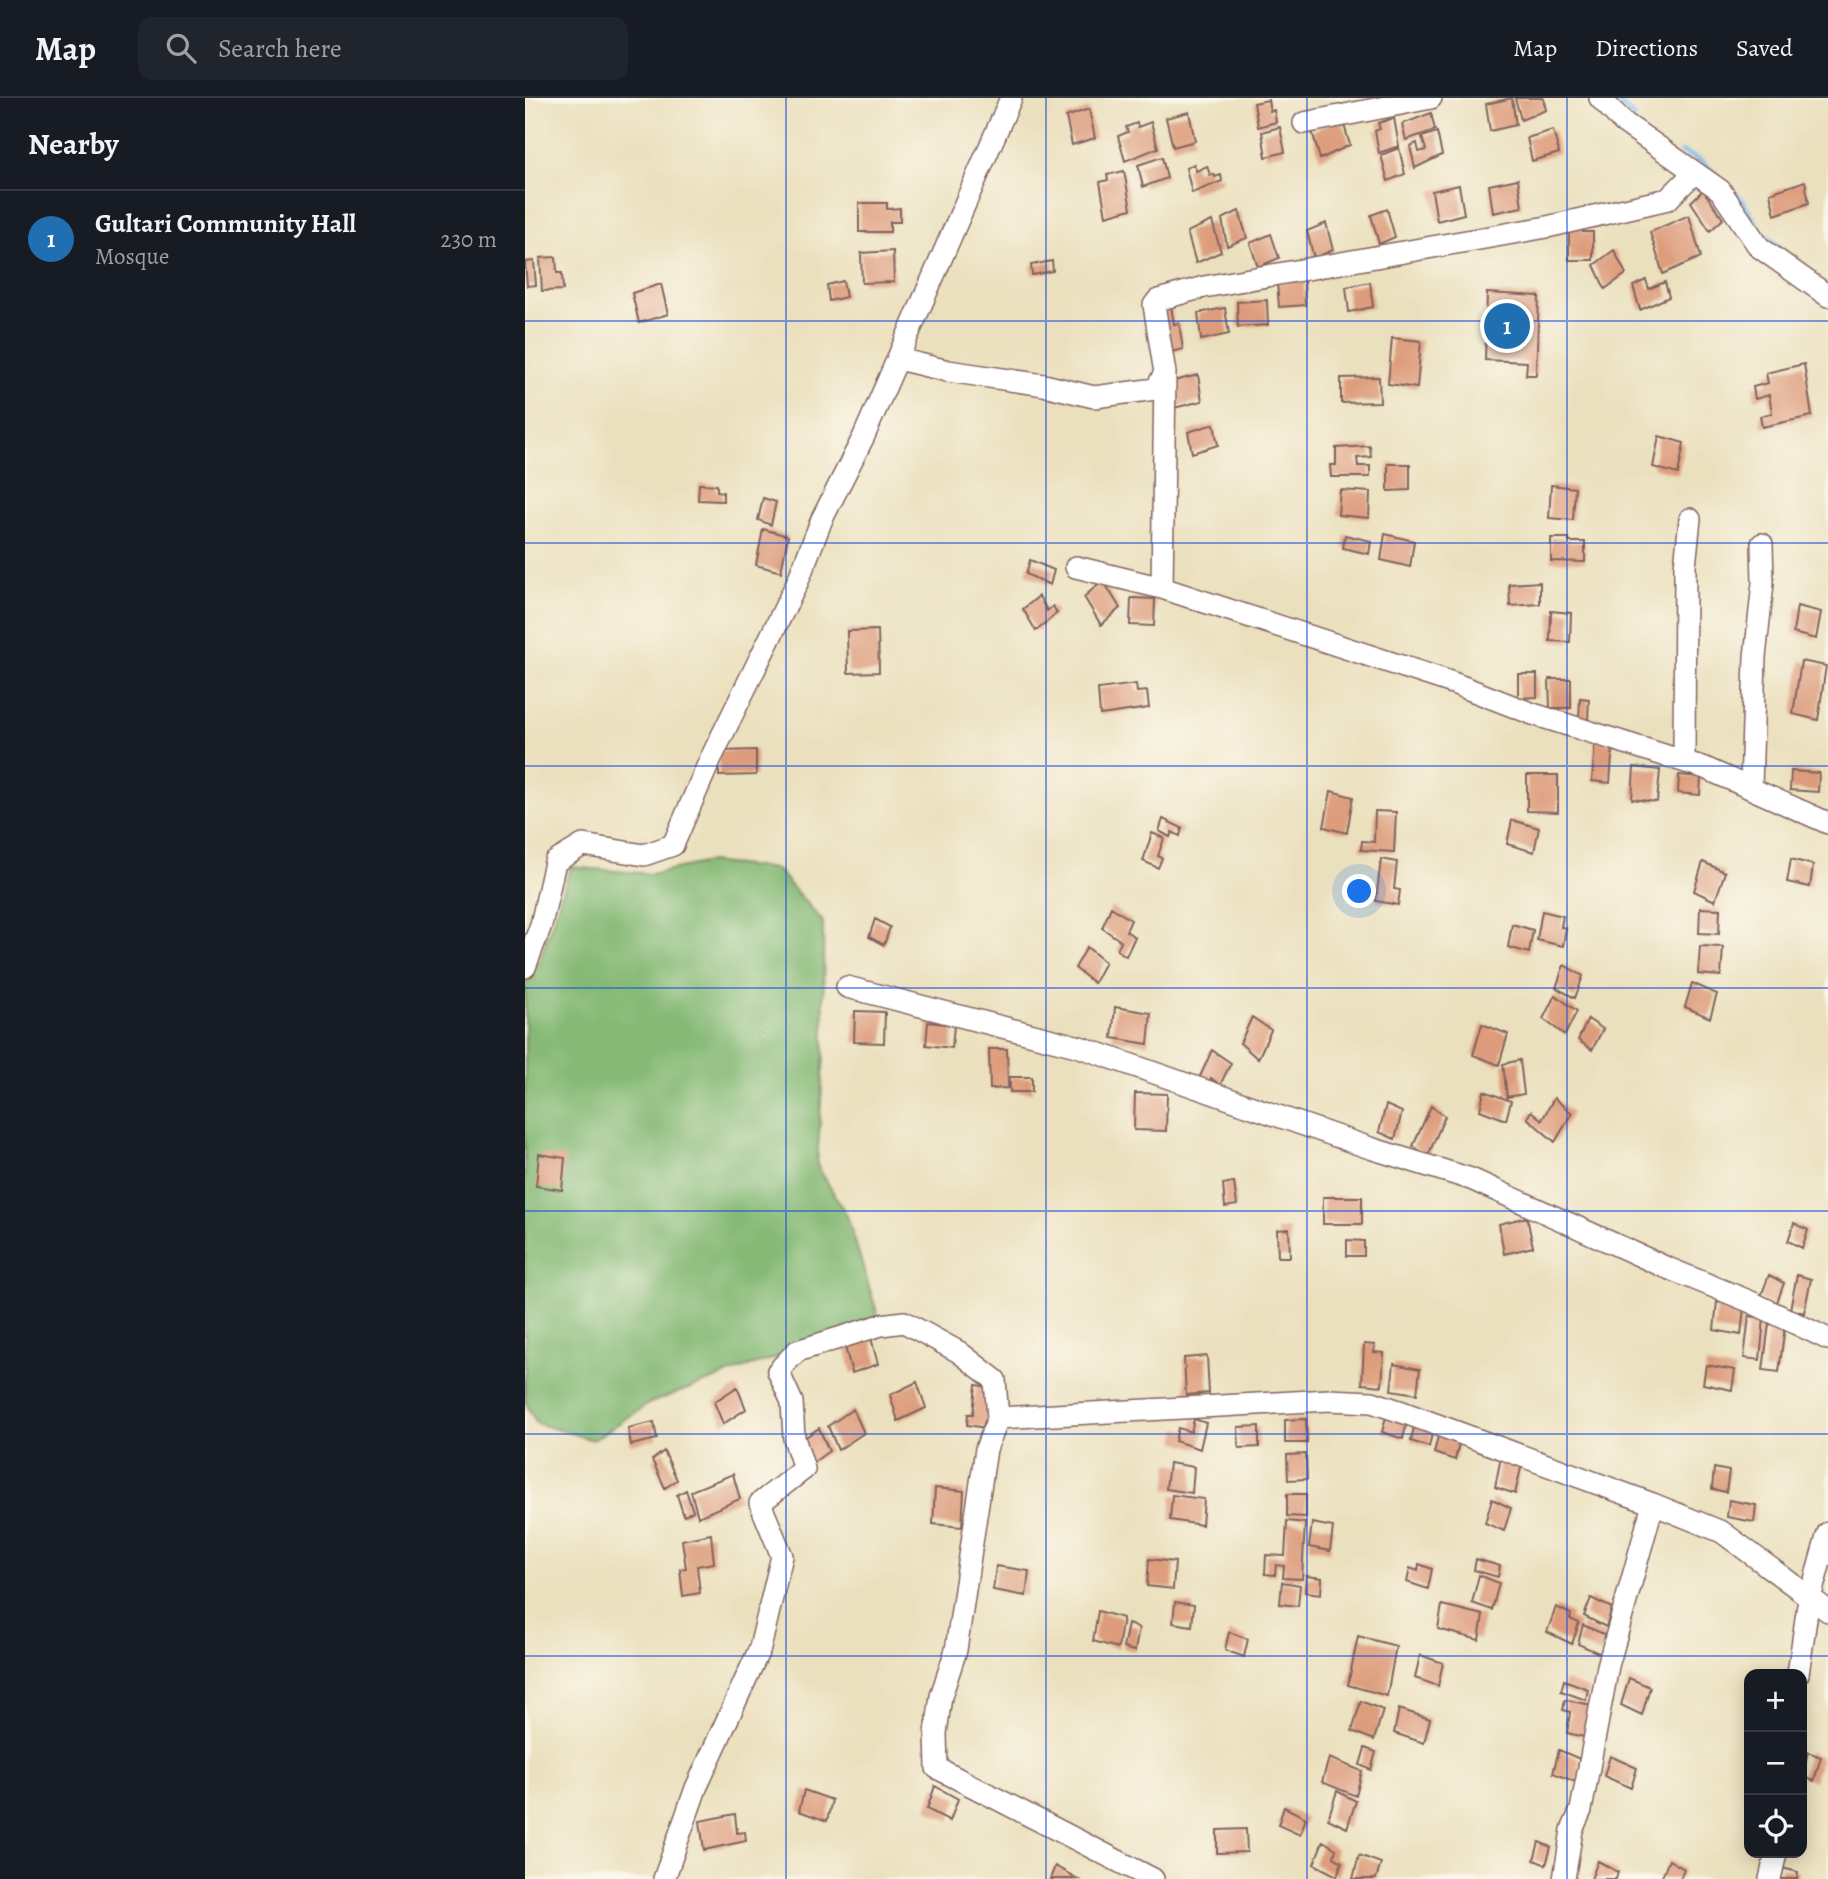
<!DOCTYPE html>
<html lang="en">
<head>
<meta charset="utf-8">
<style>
  :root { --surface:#171b24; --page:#20242c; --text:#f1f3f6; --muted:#9ea1a6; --line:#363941; --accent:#1f6fb2 }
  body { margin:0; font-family:Alegreya,serif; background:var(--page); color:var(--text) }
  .controls { position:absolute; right:21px; bottom:21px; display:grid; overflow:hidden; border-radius:14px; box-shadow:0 4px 18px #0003 }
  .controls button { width:63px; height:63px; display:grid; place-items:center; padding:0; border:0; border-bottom:2px solid var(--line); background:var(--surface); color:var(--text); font:35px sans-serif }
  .you { position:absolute; left:835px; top:794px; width:24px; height:24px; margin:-18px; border:5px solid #fff; border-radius:50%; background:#1a73e8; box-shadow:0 0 0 10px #1a73e833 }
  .badge { display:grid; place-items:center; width:46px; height:46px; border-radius:50%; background:var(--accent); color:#fff; font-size:23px; font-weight:700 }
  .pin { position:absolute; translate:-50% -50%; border:4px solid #fff; box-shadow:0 2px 7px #0006 }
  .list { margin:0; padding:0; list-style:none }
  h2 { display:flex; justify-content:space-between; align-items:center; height:91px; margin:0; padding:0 28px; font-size:30px }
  h2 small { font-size:23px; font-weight:400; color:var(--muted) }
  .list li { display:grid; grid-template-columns:46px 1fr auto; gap:21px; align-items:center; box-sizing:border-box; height:98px; padding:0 28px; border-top:2px solid var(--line) }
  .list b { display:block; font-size:26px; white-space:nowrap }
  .list p { margin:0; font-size:23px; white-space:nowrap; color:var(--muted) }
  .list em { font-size:23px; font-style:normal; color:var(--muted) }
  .icon { flex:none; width:38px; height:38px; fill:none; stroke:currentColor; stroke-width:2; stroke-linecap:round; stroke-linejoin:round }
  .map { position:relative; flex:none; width:1303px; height:1781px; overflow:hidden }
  header { display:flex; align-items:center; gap:42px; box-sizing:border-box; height:98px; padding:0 35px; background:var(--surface); border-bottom:2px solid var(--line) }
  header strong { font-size:33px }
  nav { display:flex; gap:38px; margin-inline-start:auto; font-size:24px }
  .search { width:490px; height:63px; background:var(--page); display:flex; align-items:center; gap:18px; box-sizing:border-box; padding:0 24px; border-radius:14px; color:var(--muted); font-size:26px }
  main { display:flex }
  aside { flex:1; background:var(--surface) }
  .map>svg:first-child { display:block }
  .forest { fill:#85b974; stroke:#686c50; stroke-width:2 }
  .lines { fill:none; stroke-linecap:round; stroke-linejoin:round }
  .stream { stroke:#80bbf2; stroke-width:5 }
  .building { fill:#dd9c7c }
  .street-casing { stroke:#82635e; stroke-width:24 }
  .street { stroke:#fff; stroke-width:21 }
  .grid { fill:none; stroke:#1d4ed8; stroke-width:2; stroke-opacity:0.55 }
</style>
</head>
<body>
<header>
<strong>Map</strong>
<div class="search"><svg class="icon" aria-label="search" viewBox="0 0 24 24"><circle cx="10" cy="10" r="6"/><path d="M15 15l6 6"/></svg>Search here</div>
<nav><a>Map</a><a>Directions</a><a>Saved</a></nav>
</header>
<main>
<aside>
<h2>Nearby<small></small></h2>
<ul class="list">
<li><span class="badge">1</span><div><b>Gultari Community Hall</b><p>Mosque</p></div><em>230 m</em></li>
</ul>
</aside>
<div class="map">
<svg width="1303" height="1781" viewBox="0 0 1303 1781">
  <rect width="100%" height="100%" fill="#fbf7ec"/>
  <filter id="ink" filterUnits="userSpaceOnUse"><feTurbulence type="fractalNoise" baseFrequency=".0143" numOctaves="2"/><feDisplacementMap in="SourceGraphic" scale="14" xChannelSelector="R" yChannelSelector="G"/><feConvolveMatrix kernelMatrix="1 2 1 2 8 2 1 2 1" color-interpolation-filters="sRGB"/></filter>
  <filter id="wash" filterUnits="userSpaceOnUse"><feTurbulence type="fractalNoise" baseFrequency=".00686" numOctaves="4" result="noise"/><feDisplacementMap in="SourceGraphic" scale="28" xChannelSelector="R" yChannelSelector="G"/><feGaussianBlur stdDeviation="1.57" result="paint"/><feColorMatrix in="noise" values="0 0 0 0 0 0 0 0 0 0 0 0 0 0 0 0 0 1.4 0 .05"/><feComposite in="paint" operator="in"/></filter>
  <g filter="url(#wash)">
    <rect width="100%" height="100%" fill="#ebe0bd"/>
    <path class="forest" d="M183,764L251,771L298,824L299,956L292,1067L322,1118L356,1227L222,1269L125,1305L68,1342L11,1325L0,1303V885L15,860L46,769L126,776Z"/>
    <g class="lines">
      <path class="stream" d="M1090,0L1109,20
        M1157,54L1175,62L1192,78
        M1204,90L1218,103L1235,132L1264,158"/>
    </g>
    <g id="blocks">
      <path class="building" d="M987,0L991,27L965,33L961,6Z
        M990,0H1018L1021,12L996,22Z
        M743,2L745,13L749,12L751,24L733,29L729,5Z
        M564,11L570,40L547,47L541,19Z
        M664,14L670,43L648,49L641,20Z
        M906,15L910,32L881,42L877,26Z
        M817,20L825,47L795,61L787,33Z
        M869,20L874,48L854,55L850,33L855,31L853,25Z
        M626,24L633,50L600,63L593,38L603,34L601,29L612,25L613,29Z
        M755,29L760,54L741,59L737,34Z
        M1028,32L1034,55L1007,63L1002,40Z
        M912,34L917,57L890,70L885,48L892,45L894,54L901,52L897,39Z
        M874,50L880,76L863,83L856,57Z
        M637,59L642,80L618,89L613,67Z
        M669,66L671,73L682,68L685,77L689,76L690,79L696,77L697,83L667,95L661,70Z
        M599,73L606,111L581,118L575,84L583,82L582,77Z
        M993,81L997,109L968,115L964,87Z
        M1280,83L1284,105L1250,117L1245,95Z
        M934,87L939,116L912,123L907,93Z
        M1178,92L1198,121L1185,133L1166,104Z
        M334,105H362V111L375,110V124H365V134H334Z
        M862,111L870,139L854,146L846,117Z
        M714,113L722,140L702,148L697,121Z
        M1164,117L1176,159L1138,176L1125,134Z
        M687,123L696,154L671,165L662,134Z
        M801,125L808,152L789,160L782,133Z
        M1044,127H1058V134H1068V162H1044Z
        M746,136L754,160L733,169L725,145Z
        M1089,152L1101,176L1080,191L1069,167Z
        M368,153L369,184L337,185L336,155Z
        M31,159L32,175H37L38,192L17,193L15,160Z
        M9,163L11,187L2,188L0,164Z
        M527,163L528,173L507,177L506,167Z
        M779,182L780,207L754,209L752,184Z
        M1121,182L1124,191L1140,184L1144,199L1115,212L1108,188Z
        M318,183L321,199L304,203L302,187Z
        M845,184L848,209L824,214L821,189Z
        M136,186L143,216L114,225L107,195Z
        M962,195L1014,198L1011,277H1001L1002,264L960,262Z
        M742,202L743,227L713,229L712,204Z
        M646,208L649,226L654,225L658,251L643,255L636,210Z
        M700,210L704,236L676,242L673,215Z
        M867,240L896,243L892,290L863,286Z
        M1279,266L1287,318L1237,329L1235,318L1247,315L1244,297L1230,301L1228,289L1243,285L1241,275Z
        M673,277L677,303L649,310L645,284Z
        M854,279L855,304L816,305V280Z
        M689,326L693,347L667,355L663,334Z
        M1134,338L1159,345L1153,376L1128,369Z
        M845,348L846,359L832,360L833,368H845V379H806L805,367H811V350Z
        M863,366H885V392L863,393Z
        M174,386L192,387V393L198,394V403L173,402Z
        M1026,387L1050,390L1048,422L1024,420Z
        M815,392L845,394L844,420L813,417Z
        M238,400L251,404L246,427L233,422Z
        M238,431L263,438L256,474L231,467Z
        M860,436L889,443L885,469L856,462Z
        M820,437L846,443L844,456L818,450Z
        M1026,440H1044V444H1060V464L1026,463Z
        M505,462L529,472L525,487L501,476Z
        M578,482L595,510L576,527L559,499Z
        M1015,484V506L985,508L984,486Z
        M514,498L522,513L528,508L532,515L511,533L498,511Z
        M606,500L630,501L629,528L605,527Z
        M1272,508L1296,514L1291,541L1268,535Z
        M1026,513L1046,515L1045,544L1025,543Z
        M353,532L354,574L323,575L322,533Z
        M1276,563L1301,568L1293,622L1268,616Z
        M993,576H1012V599L993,600Z
        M1024,581H1046V610H1025Z
        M611,586L612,594L622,593L624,610L575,617L573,591Z
        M1055,600L1064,601L1063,623L1054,622Z
        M1070,643L1088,645L1085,685L1067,683Z
        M231,652V677L194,678L193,653Z
        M1109,669L1135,672L1132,704L1107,701Z
        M1266,673L1294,675L1293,694L1265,692Z
        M1002,677H1033V714L1002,713Z
        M1154,677L1176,679L1175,697L1153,695Z
        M806,693L828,699L822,735L799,729Z
        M850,713L871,714L869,754L836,752L837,743L849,744Z
        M638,721L657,730L655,738L647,734L645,739L634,733Z
        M987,722L1014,730L1009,754L982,746Z
        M627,735L639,740L633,758L637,760L633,770L618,763Z
        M856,761L872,764L869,791L875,792L873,807L851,803Z
        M1266,761L1288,767L1285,789L1262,784Z
        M1178,764L1200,774L1190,803L1169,793Z
        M586,809L606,822L601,833L610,839L601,858L592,852L596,843L577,830Z
        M1175,810L1195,811L1194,836L1174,835Z
        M1017,813L1038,818L1036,829L1041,830L1038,848L1012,842Z
        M350,821L365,829L359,847L344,839Z
        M987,826L1008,832L1004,855L983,849Z
        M1175,848L1198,849L1196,878L1173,876Z
        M562,849L580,864L569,885L550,870Z
        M1039,867L1058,878L1050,900L1031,890Z
        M1167,885L1192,896L1185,920L1160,909Z
        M1030,897L1052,913L1040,937L1018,921Z
        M590,909L626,915L623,946L587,940Z
        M330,913L360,914L359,945L329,944Z
        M727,919L746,932L733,961L715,945Z
        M1063,921L1078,931L1067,952L1053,942Z
        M403,924L429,927L427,950L401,947Z
        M957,926L983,936L974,967L948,957Z
        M464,951H482L483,990L465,991Z
        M687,952L706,965L695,987L686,980L682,989L673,983Z
        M995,962L999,996L982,999L978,966Z
        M485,979H507V994H485Z
        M959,993L986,1003L981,1022L955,1012Z
        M610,995L642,996L641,1033L609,1032Z
        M1029,1000L1047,1015L1030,1044L1002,1020L1006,1013L1017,1022Z
        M861,1007L877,1014L870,1041L854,1034Z
        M906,1008L920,1018L903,1058L888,1048Z
        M14,1056L40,1060L37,1092L11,1088Z
        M709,1084L712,1107L700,1109L698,1086Z
        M798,1099H837V1126H798Z
        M1002,1119L1008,1149L979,1156L974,1126Z
        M1269,1125L1283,1132L1277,1150L1263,1143Z
        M764,1131L765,1159H753L752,1132Z
        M822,1142L839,1143V1158H822Z
        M1244,1177L1259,1185L1250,1210L1235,1201Z
        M1272,1177L1286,1181L1279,1215L1265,1211Z
        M1192,1204L1219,1209L1216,1237L1189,1232Z
        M1224,1218L1239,1220L1235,1262L1219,1260Z
        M1244,1226L1260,1228L1254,1274L1238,1272Z
        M346,1240L353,1266L327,1275L320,1249Z
        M839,1246L850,1247L849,1254L859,1255L857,1288L837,1286Z
        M682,1258L684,1295L661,1297L659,1260Z
        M869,1266L895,1271L892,1296L866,1292Z
        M1181,1267L1210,1272L1207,1292L1178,1286Z
        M392,1284L401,1310L373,1323L365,1297Z
        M451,1287L465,1289L461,1330L442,1327L443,1316H448Z
        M212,1289L221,1311L198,1326L189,1304Z
        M328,1311L339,1335L313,1352L303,1328Z
        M862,1315L882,1323L878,1341L857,1334Z
        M669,1321L681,1325L675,1351L650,1343L653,1330L666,1334Z
        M781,1321L782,1345H760V1322Z
        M129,1324L132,1341L106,1347L103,1330Z
        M890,1324L908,1331L904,1349L886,1343Z
        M734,1328V1349L714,1350L713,1329Z
        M294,1330L304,1353L286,1366L275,1343Z
        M914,1334L935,1341L930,1362L909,1355Z
        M139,1353L152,1382L140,1390L127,1362Z
        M781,1356L782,1381L763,1382L762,1357Z
        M976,1359L997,1366L990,1396L970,1389Z
        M644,1365L669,1369L667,1395L641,1391Z
        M1189,1370L1204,1373L1201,1394L1187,1391Z
        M208,1376L215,1401L173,1419L166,1393Z
        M410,1390L439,1393L437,1429L408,1426Z
        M161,1392L168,1413L159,1418L152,1397Z
        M762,1396H781V1419L762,1418Z
        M647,1397L679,1401L677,1427L645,1422Z
        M967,1401L986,1410L979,1433L960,1425Z
        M1204,1402L1231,1407L1229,1424L1202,1419Z
        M762,1423L780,1425L777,1481L758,1480L759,1468L751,1467L750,1477L740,1476L741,1457L760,1458Z
        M787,1425L808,1429L805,1453L784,1449Z
        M186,1436L189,1465L172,1468L175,1495L158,1498L155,1471L161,1470L157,1442Z
        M624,1461L650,1464L648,1491L622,1488Z
        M951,1461L975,1468L973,1479L949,1472Z
        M894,1466L907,1471L903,1491L882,1484L885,1470L893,1473Z
        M471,1468L504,1473L501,1498L468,1492Z
        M954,1477L974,1485L967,1512L947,1505Z
        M781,1478L797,1480L796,1496L780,1494Z
        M757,1484L775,1487L773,1508L755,1506Z
        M1066,1500L1087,1510L1081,1529L1059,1518Z
        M650,1504L669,1507L667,1528L648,1525Z
        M917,1507L958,1517L954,1542L913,1531Z
        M1031,1509L1046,1516L1045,1521L1054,1525L1047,1546L1022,1534Z
        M573,1513L598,1520L593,1550L568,1543Z
        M603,1526L614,1530L610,1553L598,1550Z
        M1058,1527L1081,1537L1076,1556L1053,1546Z
        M704,1534L723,1541L719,1559L700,1552Z
        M833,1538L871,1548L862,1598L823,1587Z
        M895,1557L918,1565L913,1588L890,1580Z
        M1104,1580L1125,1589L1117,1617L1096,1607Z
        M1039,1582L1063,1591L1061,1602L1036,1593Z
        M1040,1602L1073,1608L1068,1641L1042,1635L1045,1614L1038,1612Z
        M836,1603L858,1612L849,1642L827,1633Z
        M874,1611L905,1621L899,1645L869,1635Z
        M840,1650L851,1654L846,1672L835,1667Z
        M1034,1652L1055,1661L1053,1669L1057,1671L1053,1685L1028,1675Z
        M1283,1654L1296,1659L1289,1683L1277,1678Z
        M1085,1658L1112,1670L1106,1690L1079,1678Z
        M804,1660L837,1673L831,1698L797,1684Z
        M410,1688L433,1701L425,1723L402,1711Z
        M279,1692L307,1702L302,1723L274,1713Z
        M812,1693L831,1703L822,1730L803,1721Z
        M759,1709L781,1720L775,1737L753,1727Z
        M210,1716L212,1735L220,1734L221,1743L179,1752L175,1723Z
        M721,1731L722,1754L692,1755V1732Z
        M798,1743L811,1751L809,1759L817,1764L812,1778L789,1766Z
        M1014,1744L1026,1749L1021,1767L1009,1762Z
        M834,1757L856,1765L851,1781H828Z
        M1144,1762L1159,1771L1155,1781H1136Z
        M1073,1763L1093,1774L1091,1781H1066Z
        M530,1768L553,1781H525Z
        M1257,1770L1273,1774L1272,1781H1251Z"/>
    </g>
  </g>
  <g filter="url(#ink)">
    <use href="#blocks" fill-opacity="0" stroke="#82635e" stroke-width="2"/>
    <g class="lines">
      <defs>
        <path id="street" d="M1075,0L1098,24L1195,92L1234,149L1303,198
          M779,25L906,0
          M373,261L423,273L519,287L569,299L631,291L640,275
          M551,469L637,490L928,585L1008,616L1180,670L1303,725
          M637,490L640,275L629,207L633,202L679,189L1022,129L1143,101L1169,75
          M1159,663L1160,468L1165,421
          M1226,690L1230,559L1238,485L1237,446
          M0,869L16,827L30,764L58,747L119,757L148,747L185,662L272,485L297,421L339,338L486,0
          M322,889L555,949L845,1050L946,1081L1140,1169L1226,1204L1303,1241
          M473,1320L804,1302L847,1304L880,1315L1128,1406L1197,1434L1303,1513
          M1273,1576L1283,1507L1303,1435
          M139,1781L171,1690L235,1550L257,1458L235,1405L279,1371L269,1340L267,1304L253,1273L272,1253L356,1227L379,1224L434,1254L470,1282L473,1320L461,1351L431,1552L416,1598L411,1635L412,1670L628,1781
          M1039,1781L1047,1732L1056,1712L1083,1568L1128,1406
          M1245,1781L1251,1755"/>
      </defs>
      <use href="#street" class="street-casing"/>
      <use href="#street" class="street"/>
    </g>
  </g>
  <path class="grid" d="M261,0V1781M521,0V1781M782,0V1781M1042,0V1781M0,223H1303M0,445H1303M0,668H1303M0,890H1303M0,1113H1303M0,1336H1303M0,1558H1303"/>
</svg>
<div class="controls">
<button>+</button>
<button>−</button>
<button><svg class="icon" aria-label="locate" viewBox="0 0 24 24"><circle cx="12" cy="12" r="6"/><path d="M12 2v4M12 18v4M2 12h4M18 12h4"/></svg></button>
</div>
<div class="you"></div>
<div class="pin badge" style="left:982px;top:228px">1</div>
</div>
</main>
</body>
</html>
